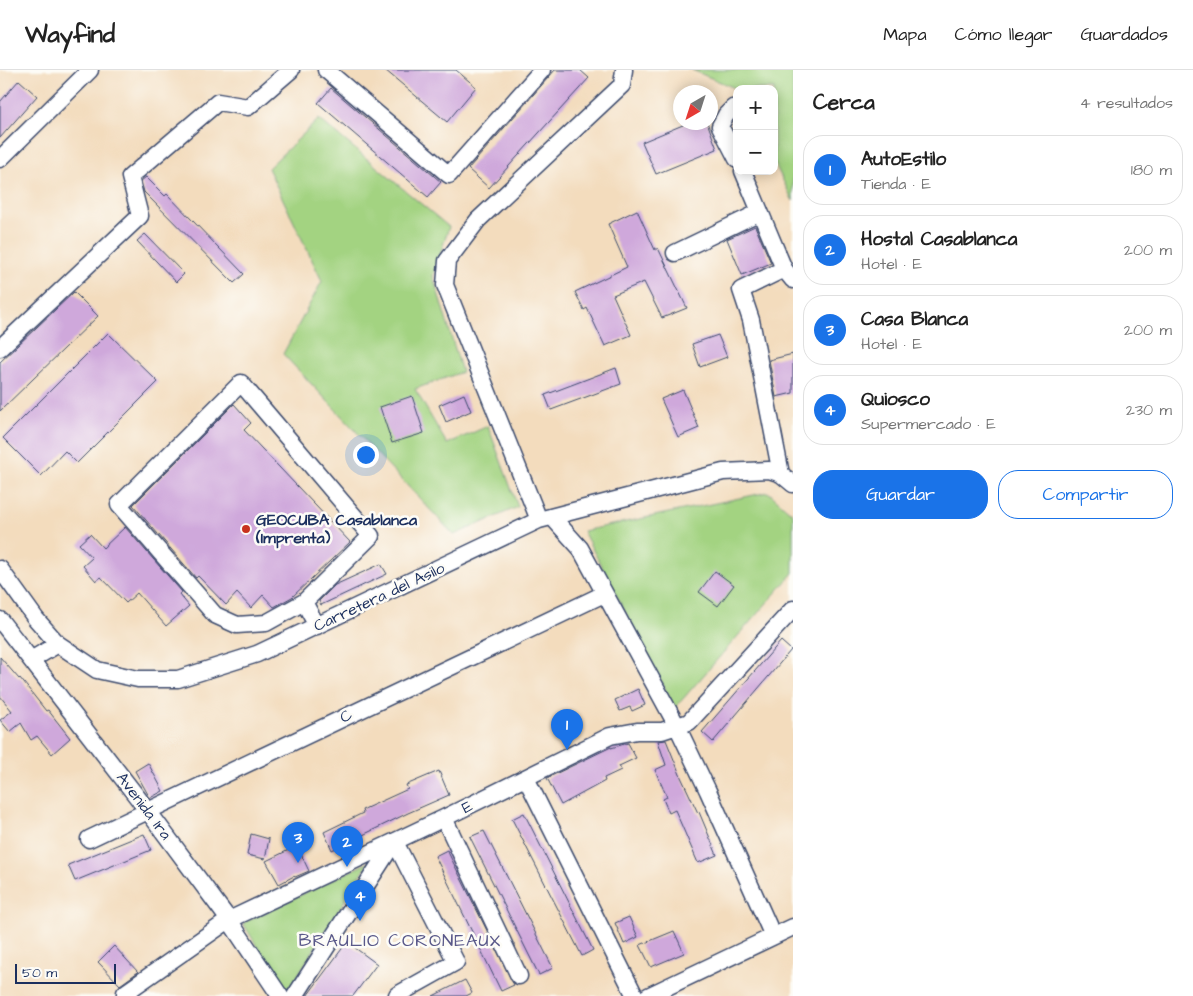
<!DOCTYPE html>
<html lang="es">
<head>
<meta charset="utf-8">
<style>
  :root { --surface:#fff; --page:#f6f6f6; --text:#222; --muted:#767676; --line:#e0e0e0; --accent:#1a73e8 }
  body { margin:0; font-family:"Architects Daughter",sans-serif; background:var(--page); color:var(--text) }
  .controls { position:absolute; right:15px; top:15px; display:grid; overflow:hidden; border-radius:10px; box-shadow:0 2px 12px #0003 }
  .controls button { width:45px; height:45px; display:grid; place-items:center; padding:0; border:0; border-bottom:1px solid var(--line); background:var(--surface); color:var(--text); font:25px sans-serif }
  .compass { position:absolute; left:673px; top:15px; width:45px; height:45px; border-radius:50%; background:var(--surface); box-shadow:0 2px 12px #0003; rotate:219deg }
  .scale { position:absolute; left:15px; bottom:12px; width:101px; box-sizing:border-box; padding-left:5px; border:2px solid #1b2f5e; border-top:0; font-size:14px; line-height:18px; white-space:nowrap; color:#1b2f5e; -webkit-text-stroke:4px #fdfcf7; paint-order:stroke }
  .you { position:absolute; left:365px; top:384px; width:18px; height:18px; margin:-12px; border:4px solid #fff; border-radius:50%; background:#1a73e8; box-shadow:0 0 0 8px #1a73e833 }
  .badge { display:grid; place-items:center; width:32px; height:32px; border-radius:50%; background:var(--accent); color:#fff; font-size:16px; font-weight:700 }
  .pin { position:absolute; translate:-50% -41px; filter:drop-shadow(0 1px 2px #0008) }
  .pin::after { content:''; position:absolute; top:26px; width:18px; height:15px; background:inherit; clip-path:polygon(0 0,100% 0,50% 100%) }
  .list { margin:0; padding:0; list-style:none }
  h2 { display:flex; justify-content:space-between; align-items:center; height:65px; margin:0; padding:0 20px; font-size:21px }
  h2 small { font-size:16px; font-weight:400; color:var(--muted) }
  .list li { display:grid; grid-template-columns:32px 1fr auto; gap:15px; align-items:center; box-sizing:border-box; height:70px; margin:0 10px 10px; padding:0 10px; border:1px solid var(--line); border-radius:20px }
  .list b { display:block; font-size:19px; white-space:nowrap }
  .list p { margin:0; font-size:16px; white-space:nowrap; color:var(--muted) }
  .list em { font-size:16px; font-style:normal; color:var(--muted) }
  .actions { display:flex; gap:10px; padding:15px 20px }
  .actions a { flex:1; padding:11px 0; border:1px solid var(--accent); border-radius:20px; text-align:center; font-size:18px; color:var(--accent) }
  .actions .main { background:var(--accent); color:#fff }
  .map { position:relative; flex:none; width:793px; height:926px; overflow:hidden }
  header { display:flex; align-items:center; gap:30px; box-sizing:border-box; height:70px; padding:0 25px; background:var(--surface); border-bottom:1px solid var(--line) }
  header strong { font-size:24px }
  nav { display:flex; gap:28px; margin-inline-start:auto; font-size:18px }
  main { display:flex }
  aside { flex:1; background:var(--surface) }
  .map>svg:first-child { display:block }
  .green { fill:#a3d381; stroke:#5f8170 }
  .building { fill:#cfa8db }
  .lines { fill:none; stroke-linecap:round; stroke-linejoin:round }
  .minor-casing { stroke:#3b496c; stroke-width:19 }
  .minor { stroke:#fff; stroke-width:16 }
  .poi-dot { fill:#c8321e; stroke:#fdfcf7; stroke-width:2 }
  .labels { text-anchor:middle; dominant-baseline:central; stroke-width:5; stroke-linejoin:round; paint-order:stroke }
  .poi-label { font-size:16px; font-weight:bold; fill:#1b2f5e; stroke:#fdfcf7; text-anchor:start }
  .street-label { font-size:16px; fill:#1b2f5e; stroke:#fdfcf7 }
  .neighbourhood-label { font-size:18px; letter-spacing:1px; fill:#5a598a; stroke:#fdfcf7 }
</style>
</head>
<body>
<header>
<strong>Wayfind</strong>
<nav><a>Mapa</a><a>Cómo llegar</a><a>Guardados</a></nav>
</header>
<main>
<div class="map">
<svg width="793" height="926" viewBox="0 0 793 926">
  <rect width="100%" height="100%" fill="#fdfcf7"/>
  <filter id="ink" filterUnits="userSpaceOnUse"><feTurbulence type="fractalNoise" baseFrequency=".02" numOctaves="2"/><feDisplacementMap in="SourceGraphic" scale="10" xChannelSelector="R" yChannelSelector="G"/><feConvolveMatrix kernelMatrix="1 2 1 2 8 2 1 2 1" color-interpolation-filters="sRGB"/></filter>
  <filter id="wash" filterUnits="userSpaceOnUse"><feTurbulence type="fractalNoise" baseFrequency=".0096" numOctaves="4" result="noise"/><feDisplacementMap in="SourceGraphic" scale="20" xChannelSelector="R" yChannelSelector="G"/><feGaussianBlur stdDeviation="1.12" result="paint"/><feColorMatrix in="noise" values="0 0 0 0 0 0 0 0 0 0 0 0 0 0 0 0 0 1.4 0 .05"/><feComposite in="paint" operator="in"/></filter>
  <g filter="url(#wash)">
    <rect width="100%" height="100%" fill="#f3dcbd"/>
    <path class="green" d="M692,0H793V131L774,92V19H737Z
      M319,49L449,157L433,206L462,302L415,319L447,374L488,356L518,437L454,465L283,284L322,211L268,98Z
      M768,422L793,444V503L675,638L583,461Z
      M369,792L286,924L243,853Z"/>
    <g id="blocks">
      <path class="building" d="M385,0H456L476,17L447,52Z
        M555,0H580L589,8L489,118L468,99Z
        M19,10L37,26L0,68V32Z
        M331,18L441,112L428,127L318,33Z
        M690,52H707L717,79L656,104L642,72Z
        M146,107L165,126L167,124L244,204L234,213L144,122L141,111Z
        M637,140L655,180L658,178L687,238L662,248L644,212L613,225L631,265L605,276L587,238L584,240L575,222L627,197L608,154Z
        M755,156L771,193L742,205L727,169Z
        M145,164L184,204L176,212L137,171Z
        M74,222L98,246L0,341V292Z
        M108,263L158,312L77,393L65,381L41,406L3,368Z
        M718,265L727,287L700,297L692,274Z
        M793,284V323L776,327L769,290Z
        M616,298L621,314L551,340L545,325Z
        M683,320L699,358L678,367L661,329Z
        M464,324L471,341L446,352L439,335Z
        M412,326L424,363L392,373L380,337Z
        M234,334L251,353L244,360L350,472L292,527L274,537L263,525L251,538L237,523L226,535L198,506L196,508L133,435Z
        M125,457L182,522L179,524L189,536L166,556L137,523L126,533L101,507L96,511L83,496L92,488L79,474L90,464L103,478Z
        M381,494L387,504L321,535L319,531L335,515Z
        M715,501L734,515L718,536L699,522Z
        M781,571L791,580L713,672L702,662Z
        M0,587L19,609L20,608L46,641L48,640L70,668L52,684L37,666L31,670L21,653L10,662L0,650L12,641L0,626Z
        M638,619L645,635L632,641L630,637L620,641L615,630Z
        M666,670L681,707L698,743L699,742L717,785L698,793L675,740L669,743L663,729L667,727L655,700L666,695L658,671Z
        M628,673L636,688L619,696L621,700L604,708L605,711L561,735L547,708L611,677V678Z
        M148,693L163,721L150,728L135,701Z
        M439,701L449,725L408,743L332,780L324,762L363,743L362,740L408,719L406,715Z
        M524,743L593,880L582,886L512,749Z
        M484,761L553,898L539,905L470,767Z
        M144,764L151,780L75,811L68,795Z
        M251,764L269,769L265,789L247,785Z
        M297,776L309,801L295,807L294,806L279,814L266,791Z
        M447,780L514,915L501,921L435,786Z
        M629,847L638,867L624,874L615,853Z
        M674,861L684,883L651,897L640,875Z
        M347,872L377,894L353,926H307Z
        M114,876L138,902L120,915L98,892Z
        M465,910L472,923L466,926H433Z"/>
    </g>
  </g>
  <g filter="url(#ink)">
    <use href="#blocks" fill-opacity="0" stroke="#3b496c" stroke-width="1"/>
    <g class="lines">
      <defs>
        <path id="minor" d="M326,0L449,105L542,0
          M737,40L733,38L726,45L720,56L737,89
          M0,89L90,0
          M743,101L784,199L793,210
          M675,183L760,142
          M0,278L140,146L130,107L218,32L248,37L291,0
          M781,404L751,250L741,220L784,199
          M552,447L580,478L677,656L708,721L773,866
          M539,450L445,215L447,191L478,150L622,15L624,0
          M0,499L36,549L58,574L97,600L138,609H178L257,584L539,450L723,402L769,400L781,404L793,414
          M304,532L371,466L241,313L119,435L215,545L237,555L266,553L304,532L317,556
          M0,550L148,741L229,850L280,926
          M31,590L58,574
          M526,708L635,926
          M444,748L519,906
          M89,769L604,524
          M395,772L456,892L397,925
          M125,926V923L229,850L444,748L610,666L637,661H662L689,652L793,539
          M295,926L394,772
          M648,926L793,857"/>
      </defs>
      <use href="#minor" class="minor-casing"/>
      <use href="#minor" class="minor"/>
    </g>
  </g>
  <circle class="poi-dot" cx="246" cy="459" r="5"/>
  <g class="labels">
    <g class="poi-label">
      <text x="256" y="450">GEOCUBA Casablanca<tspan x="256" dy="18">(Imprenta)</tspan></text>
    </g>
    <g class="street-label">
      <text transform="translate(379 527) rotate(-25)">Carretera del Asilo</text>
      <text transform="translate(346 646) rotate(-25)">C</text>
      <text transform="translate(144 736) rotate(53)">Avenida 1ra</text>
      <text transform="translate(467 737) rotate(-26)">E</text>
    </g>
    <g class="neighbourhood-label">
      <text x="400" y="870">BRAULIO CORONEAUX</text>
    </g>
  </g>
</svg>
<div class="controls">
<button>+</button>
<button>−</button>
</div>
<svg class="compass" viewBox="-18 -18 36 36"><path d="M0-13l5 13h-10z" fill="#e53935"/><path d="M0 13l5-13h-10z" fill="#767676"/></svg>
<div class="scale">50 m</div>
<div class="you"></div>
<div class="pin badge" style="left:567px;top:680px">1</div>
<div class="pin badge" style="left:347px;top:797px">2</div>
<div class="pin badge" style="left:298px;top:793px">3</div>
<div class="pin badge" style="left:360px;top:851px">4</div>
</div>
<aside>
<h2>Cerca<small>4 resultados</small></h2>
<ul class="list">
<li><span class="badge">1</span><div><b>AutoEstilo</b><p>Tienda · E</p></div><em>180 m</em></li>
<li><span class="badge">2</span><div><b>Hostal Casablanca</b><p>Hotel · E</p></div><em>200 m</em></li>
<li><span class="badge">3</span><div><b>Casa Blanca</b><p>Hotel · E</p></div><em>200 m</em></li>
<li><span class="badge">4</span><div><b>Quiosco</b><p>Supermercado · E</p></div><em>230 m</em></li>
</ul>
<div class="actions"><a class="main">Guardar</a><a>Compartir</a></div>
</aside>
</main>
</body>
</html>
